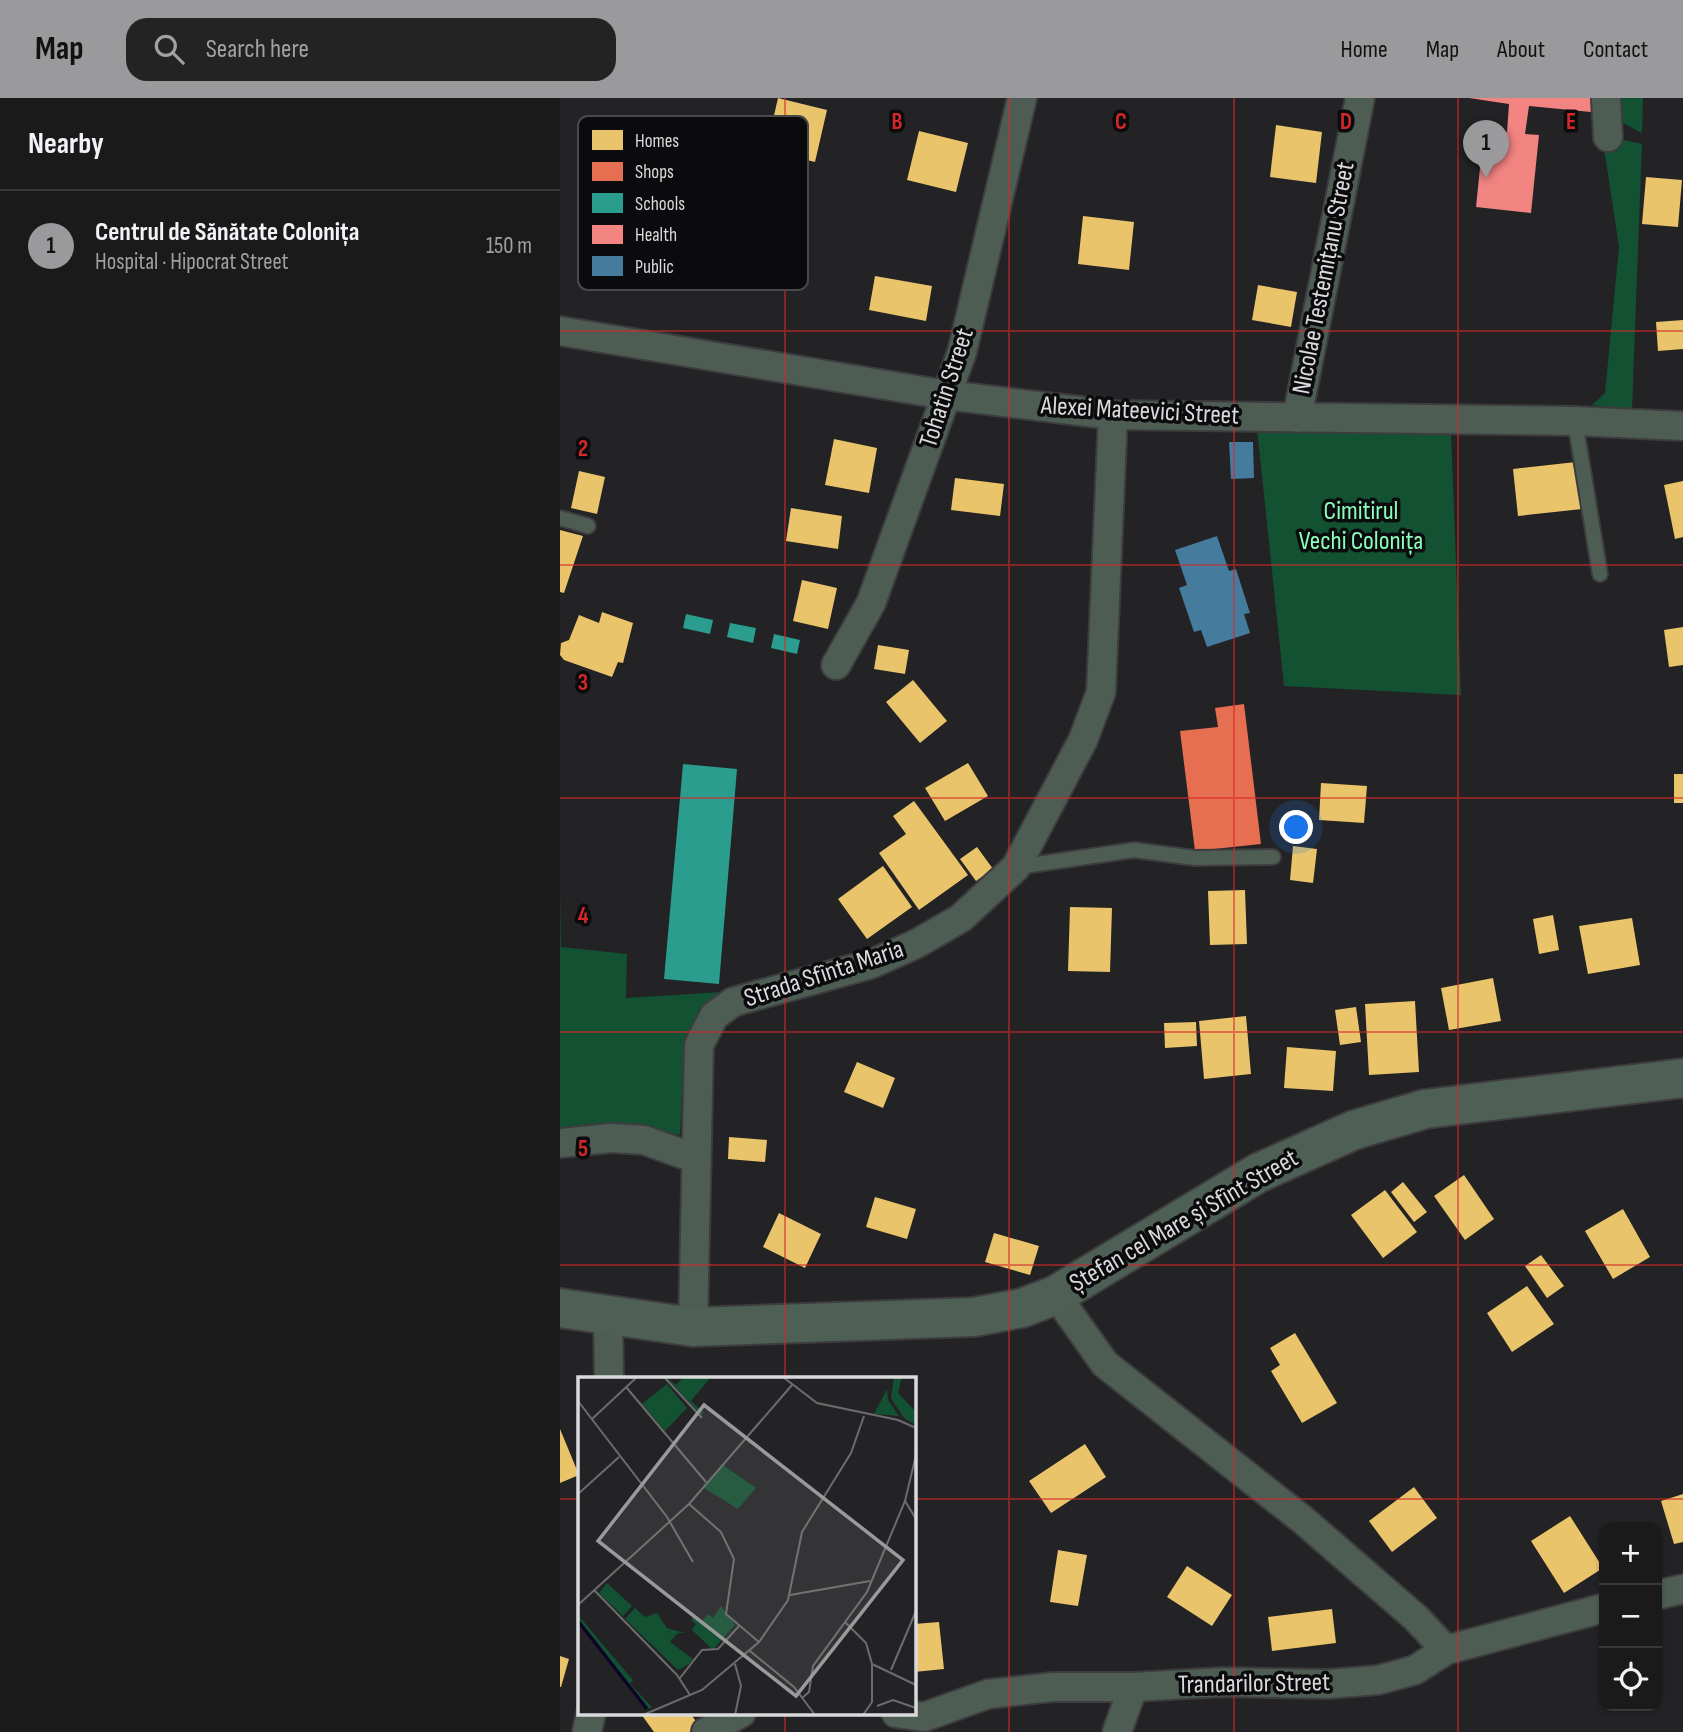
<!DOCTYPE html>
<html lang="en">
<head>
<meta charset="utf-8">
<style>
  :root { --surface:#1a1a1b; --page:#232324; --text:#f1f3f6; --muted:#9fa1a3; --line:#38383a; --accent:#9a9a9c }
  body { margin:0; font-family:"Sofia Sans Condensed",sans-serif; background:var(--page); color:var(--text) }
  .controls { position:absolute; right:21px; bottom:21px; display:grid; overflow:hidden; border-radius:14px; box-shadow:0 2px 5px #0004 }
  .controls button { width:63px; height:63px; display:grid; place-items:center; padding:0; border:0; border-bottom:2px solid var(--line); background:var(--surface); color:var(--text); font:35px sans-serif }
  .you { position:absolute; left:737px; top:730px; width:24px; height:24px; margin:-18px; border:5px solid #fff; border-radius:50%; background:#1a73e8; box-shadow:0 0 0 10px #1a73e833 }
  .badge { display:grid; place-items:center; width:46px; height:46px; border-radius:50%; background:var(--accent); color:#111; font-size:23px; font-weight:700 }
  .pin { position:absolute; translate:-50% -58px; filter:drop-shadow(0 2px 4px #0008) }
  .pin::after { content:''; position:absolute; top:37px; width:24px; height:21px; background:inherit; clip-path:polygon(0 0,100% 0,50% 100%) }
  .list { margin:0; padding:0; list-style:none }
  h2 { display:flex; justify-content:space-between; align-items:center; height:91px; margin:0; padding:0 28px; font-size:30px }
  h2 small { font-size:23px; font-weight:400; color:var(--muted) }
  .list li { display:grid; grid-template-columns:46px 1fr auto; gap:21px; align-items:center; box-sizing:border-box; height:112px; padding:0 28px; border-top:2px solid var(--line) }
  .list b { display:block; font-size:26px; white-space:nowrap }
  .list p { margin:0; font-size:23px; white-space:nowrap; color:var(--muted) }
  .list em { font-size:23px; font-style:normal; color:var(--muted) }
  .icon { flex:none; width:38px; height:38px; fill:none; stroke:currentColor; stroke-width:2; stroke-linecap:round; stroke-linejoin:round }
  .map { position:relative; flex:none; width:1123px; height:1634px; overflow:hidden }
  header { display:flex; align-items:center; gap:42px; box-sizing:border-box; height:98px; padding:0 35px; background:var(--accent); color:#111 }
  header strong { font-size:33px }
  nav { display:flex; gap:38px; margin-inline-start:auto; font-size:24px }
  .search { width:490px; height:63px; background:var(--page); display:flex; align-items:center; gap:18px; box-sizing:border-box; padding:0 24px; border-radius:21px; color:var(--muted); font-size:26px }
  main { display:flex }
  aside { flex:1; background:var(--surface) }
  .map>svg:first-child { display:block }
  .green { fill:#135133 }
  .homes { fill:#e9c46a }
  .shops { fill:#e76f51 }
  .schools { fill:#2a9d8f }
  .health { fill:#f28482 }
  .public { fill:#457b9d }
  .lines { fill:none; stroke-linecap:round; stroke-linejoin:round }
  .lane-casing { stroke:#3d3c3e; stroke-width:18 }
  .street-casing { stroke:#3d3c3e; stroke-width:32 }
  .secondary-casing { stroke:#3d3c3e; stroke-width:42 }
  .lane { stroke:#4e5d54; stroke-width:14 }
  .street { stroke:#4e5d54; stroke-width:28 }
  .secondary { stroke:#4e5f56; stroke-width:38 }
  .grid { fill:none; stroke:#d62828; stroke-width:2; stroke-opacity:0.55 }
  .labels { text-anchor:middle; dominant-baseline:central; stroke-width:7; stroke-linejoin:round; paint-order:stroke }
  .street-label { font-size:26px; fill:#dadadc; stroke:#0b0b0d }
  .park-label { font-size:26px; fill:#8afeba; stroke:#0b0b0d }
  .inset-river { fill:none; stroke:#0f0328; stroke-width:3.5 }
  .inset-road { fill:none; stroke:#6c6c6e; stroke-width:2 }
  .view { fill:#9a9a9c; fill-opacity:0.15; stroke:#9a9a9c; stroke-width:3.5 }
  .inset-edge { fill:none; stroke:#dadadc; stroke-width:3.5 }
  .key { fill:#0b0b0d; stroke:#49494b; stroke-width:2 }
  .key-label { font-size:19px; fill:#dadadc }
  .grid-label { font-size:23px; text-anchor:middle; font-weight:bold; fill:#d62828; stroke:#0b0b0d; stroke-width:7; stroke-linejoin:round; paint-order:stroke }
</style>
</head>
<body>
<header>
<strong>Map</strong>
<div class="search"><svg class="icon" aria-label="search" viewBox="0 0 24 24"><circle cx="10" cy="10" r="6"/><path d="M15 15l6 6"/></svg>Search here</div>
<nav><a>Home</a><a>Map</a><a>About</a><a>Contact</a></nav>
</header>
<main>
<aside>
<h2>Nearby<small></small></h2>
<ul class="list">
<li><span class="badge">1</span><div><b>Centrul de Sănătate Colonița</b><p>Hospital · Hipocrat Street</p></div><em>150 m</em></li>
</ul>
</aside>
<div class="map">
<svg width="1123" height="1634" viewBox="0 0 1123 1634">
  <rect width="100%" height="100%" fill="#232224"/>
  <path class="green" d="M1055,0H1083L1082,35L1059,23Z
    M1042,37L1082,46L1072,312L1032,307L1045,295L1059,149Z
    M697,330L891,333L901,597L724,588Z
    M0,791L1,849L67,856L66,900L162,894L124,951L120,1037L63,1025L0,1034Z"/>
  <path class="homes" d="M218,0L267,12L255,64L206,52Z
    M716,27L762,34L756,85L710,79Z
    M359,33L408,45L396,94L347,82Z
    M1086,79L1122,82L1118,129L1082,126Z
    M31,90L64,98L50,160L17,153Z
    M523,118L574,124L569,172L518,166Z
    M315,178L372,188L366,223L309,212Z
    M698,187L737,194L731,229L692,222Z
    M1123,222V251L1098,253L1096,224Z
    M274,341L317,350L309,395L265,387Z
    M1016,364L1022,411L958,418L953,371Z
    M19,373L45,379L37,416L11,410Z
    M395,380L444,386L440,418L391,412Z
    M1123,383V439L1115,441L1104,387Z
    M231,410L282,418L278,451L226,443Z
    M0,432L23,438L4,495L0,494Z
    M242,482L277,490L268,531L233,523Z
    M42,514L73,525L63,565L58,564L52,579L4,562L0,557L1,545L9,542L19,517L39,525Z
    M1123,529V567L1109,569L1104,532Z
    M318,547L349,552L345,576L314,571Z
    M353,582L387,623L360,645L326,604Z
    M408,665L428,698L385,723L365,690Z
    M1114,676H1123V705H1114Z
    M761,685L807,688L804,725L759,722Z
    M354,703L408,777L359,812L319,755L346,736L333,718Z
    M733,748L757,751L753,785L730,782Z
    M417,749L433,771L416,783L400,761Z
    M323,768L352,809L307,841L278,801Z
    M685,792L687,846L650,847L648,793Z
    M510,809L552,810L550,874L508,873Z
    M993,817L999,852L979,856L973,821Z
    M1072,820L1080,867L1028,876L1019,828Z
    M933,880L941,923L889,932L881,890Z
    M855,903L859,974L809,977L805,906Z
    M796,909L801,944L780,947L775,912Z
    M686,918L691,976L644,981L639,923Z
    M636,924L637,948L605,950L604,925Z
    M727,949L776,953L773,993L724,990Z
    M297,964L335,980L323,1010L284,994Z
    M169,1039L207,1042L205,1064L168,1061Z
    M904,1077L934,1121L905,1142L874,1098Z
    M843,1084L867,1114L854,1124L831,1094Z
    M825,1092L857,1134L823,1160L791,1117Z
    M315,1099L356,1111L347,1141L306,1129Z
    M1063,1111L1090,1159L1053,1181L1025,1133Z
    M219,1115L261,1136L245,1170L203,1149Z
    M434,1135L479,1148L470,1177L425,1164Z
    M981,1157L1004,1188L987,1200L965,1168Z
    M967,1188L994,1226L952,1254L927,1215Z
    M735,1235L777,1305L742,1325L711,1273L720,1267L710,1250Z
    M0,1331L19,1377L0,1385Z
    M525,1346L546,1379L491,1415L469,1383Z
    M854,1389L877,1420L832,1454L809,1423Z
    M1123,1396V1444L1114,1446L1101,1403Z
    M1010,1418L1043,1470L1004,1495L971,1443Z
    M498,1452L527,1457L518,1508L490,1504Z
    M627,1468L672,1497L652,1528L607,1499Z
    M772,1511L776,1545L712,1553L708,1519Z
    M379,1524L384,1571L354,1574V1526Z
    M0,1558L9,1561L1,1589H0Z
    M83,1615H130L140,1629L133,1634H94L81,1616Z"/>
  <path class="shops" d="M684,606L701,746L635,753L620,633L658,629L655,610Z"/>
  <path class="schools" d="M126,516L153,522L150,536L123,530Z
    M170,525L196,530L193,545L167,539Z
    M214,536L240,542L237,556L211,550Z
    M123,666L177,671L159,886L104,881Z"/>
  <path class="health" d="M909,0H1033L1031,14L969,8L965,36L979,37L971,115L916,109L924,31L947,34L949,6Z"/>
  <path class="public" d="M669,344H693L694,380L671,381Z
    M657,438L669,473L676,471L690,515L684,516L690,535L647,549L641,532L634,534L619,490L627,487L615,452Z"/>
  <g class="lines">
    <defs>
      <path id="lane" d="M1015,323L1040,476
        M0,420L28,428
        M457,769L574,752L635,760L713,759"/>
      <path id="street" d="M1046,0L1048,39
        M0,233L386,297L553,317L1015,323L1123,328
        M737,320L800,0
        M276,567L311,505L402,254L462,0
        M0,1045L51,1040L84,1042L134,1060
        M496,1197L545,1266L743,1422L856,1520L886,1552
        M48,1219L49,1280
        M133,1229L139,947L154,918L173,904L311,866L356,846L401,820L456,769L523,642L541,594L553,317
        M1097,1497L1123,1491
        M336,1615L364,1619L428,1596L493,1589H573L664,1584L768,1586L818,1582L855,1572L886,1552L1044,1510
        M27,1634L31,1615
        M146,1634L181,1615
        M557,1634L573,1589"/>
      <path id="secondary" d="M0,1210L133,1229L414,1219L462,1210L496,1197L698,1075L794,1032L865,1011L1123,980"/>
    </defs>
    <use href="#lane" class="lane-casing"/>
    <use href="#street" class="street-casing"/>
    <use href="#secondary" class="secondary-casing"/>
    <use href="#lane" class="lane"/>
    <use href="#street" class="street"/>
    <use href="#secondary" class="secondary"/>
  </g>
  <path class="grid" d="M225,0V1280M449,0V1634M674,0V1634M898,0V1634M0,233H1123M0,467H1123M0,700H1123M0,934H1123M0,1167H1123M0,1401H19M354,1401H1123M225,1615V1634"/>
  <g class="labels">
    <g class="street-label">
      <text transform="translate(764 180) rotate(-79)">Nicolae Testemițanu Street</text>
      <text transform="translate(387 290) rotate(-72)">Tohatin Street</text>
      <text transform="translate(580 313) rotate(3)">Alexei Mateevici Street</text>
      <text transform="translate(264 876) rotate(-18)">Strada Sfînta Maria</text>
      <text transform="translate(624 1123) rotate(-30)">Ștefan cel Mare și Sfînt Street</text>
      <text transform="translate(694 1586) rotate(-1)">Trandarilor Street</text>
    </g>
    <g class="park-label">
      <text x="801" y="413">Cimitirul<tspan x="801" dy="30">Vechi Colonița</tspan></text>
    </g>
  </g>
  <g transform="translate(18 1279)">
    <rect width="338" height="338" fill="#232224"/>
    <path d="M88,0L98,8L105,0H133L113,24L126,36L123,38ZM316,0H324L320,16L338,35V48L326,41L313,21ZM89,7L109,31L87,54L64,27ZM309,12L310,23L321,39L296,37ZM145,88L178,111L160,132L126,111ZM29,206L54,229L45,239L21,216ZM143,229L157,248L135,273L114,253L118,247L113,243L116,239L123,245L130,237L135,241ZM57,231L67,240L79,236L89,251L107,256H100L92,265L115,282L111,287L100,293L47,242ZM0,238L48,295L55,303L52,307L74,330L68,333L0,246Z" fill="#135133"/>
    <path class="inset-river" d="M0,244L69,332"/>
    <path class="inset-road" d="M86,0L124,41M205,0L239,26L320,43L338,51M48,10L128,105M0,24L89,140L115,185M14,42L59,0M0,117L41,80M327,124L338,142M111,127L143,155L156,182L148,237L181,265M16,213L99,298L112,318M212,218L292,204M0,228L111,127L214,8M267,245L288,266L294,287V325L285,338M172,274L216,310L237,338M294,287L338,308M313,293L338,234M102,301L124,273L140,272L161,249M224,321L231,315L235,289L289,215L327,124L338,78M299,329L315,323L338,331M65,338L124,313L181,265L210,223L224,155L273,76L286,39M157,338L163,309L157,287"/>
    <path class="view" d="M126,28L325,183L218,319L20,164Z"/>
    <rect width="338" height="338" class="inset-edge"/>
  </g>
  <rect x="18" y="18" width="230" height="174" rx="10" class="key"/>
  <rect x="32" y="32" width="31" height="20" fill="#e9c46a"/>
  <rect x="32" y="64" width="31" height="19" fill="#e76f51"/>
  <rect x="32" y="95" width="31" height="20" fill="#2a9d8f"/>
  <rect x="32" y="127" width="31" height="19" fill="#f28482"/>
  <rect x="32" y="158" width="31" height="20" fill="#457b9d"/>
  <g class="key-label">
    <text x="75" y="49">Homes</text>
    <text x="75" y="80">Shops</text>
    <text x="75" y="112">Schools</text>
    <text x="75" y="143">Health</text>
    <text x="75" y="175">Public</text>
  </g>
  <g class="grid-label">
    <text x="337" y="31">B</text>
    <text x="561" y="31">C</text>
    <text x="786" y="31">D</text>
    <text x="1011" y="31">E</text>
    <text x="23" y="358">2</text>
    <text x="23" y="592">3</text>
    <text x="23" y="825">4</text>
    <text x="23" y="1058">5</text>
  </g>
</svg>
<div class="controls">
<button>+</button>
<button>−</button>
<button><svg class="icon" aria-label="locate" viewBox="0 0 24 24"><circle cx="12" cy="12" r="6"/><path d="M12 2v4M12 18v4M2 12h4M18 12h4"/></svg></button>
</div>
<div class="you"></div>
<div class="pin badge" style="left:926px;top:80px">1</div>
</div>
</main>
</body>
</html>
